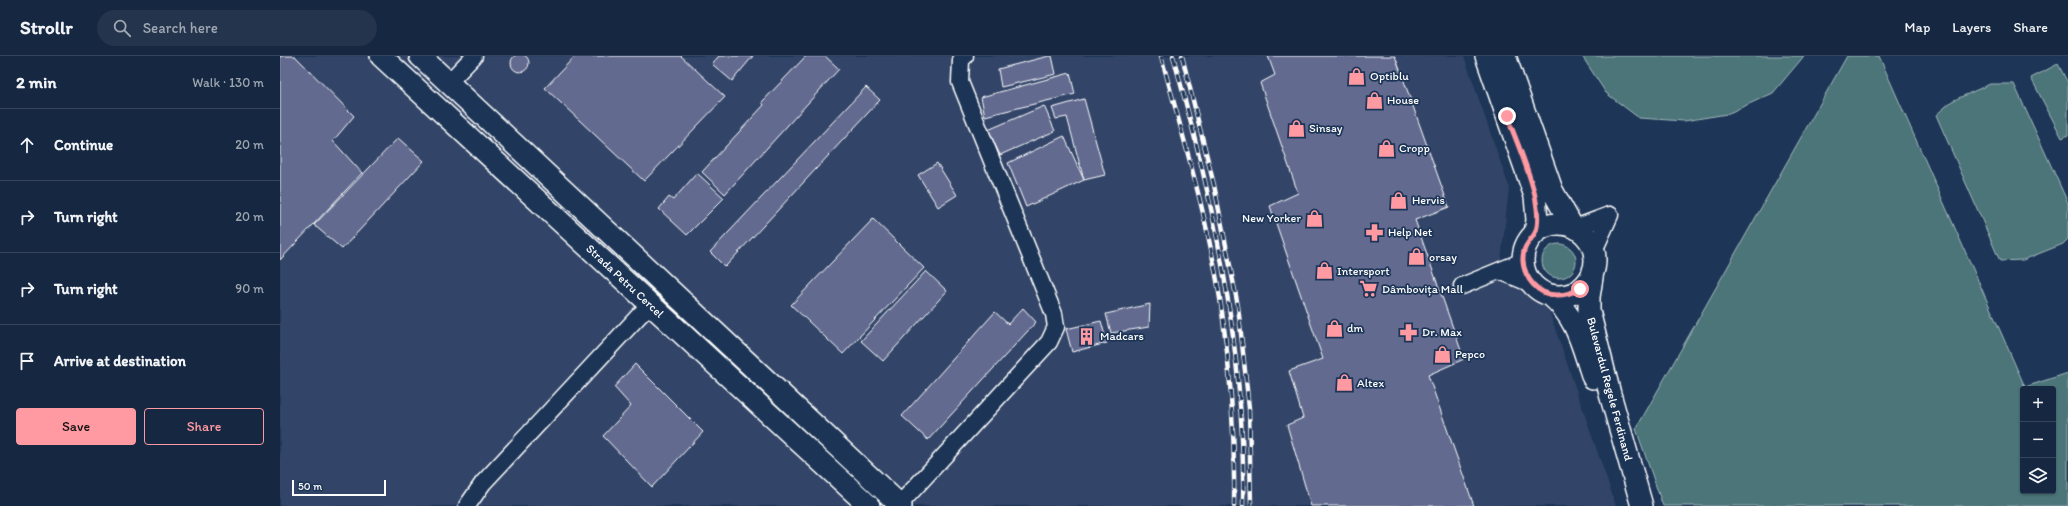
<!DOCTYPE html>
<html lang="en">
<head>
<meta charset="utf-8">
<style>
  :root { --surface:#162841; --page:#23344c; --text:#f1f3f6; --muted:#9ea6b1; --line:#35445a; --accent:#ff9aa2 }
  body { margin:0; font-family:Itim,sans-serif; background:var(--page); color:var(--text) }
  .controls { position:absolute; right:12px; bottom:12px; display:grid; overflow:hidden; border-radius:4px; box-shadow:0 1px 3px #0004 }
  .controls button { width:36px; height:36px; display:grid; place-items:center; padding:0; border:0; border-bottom:1px solid var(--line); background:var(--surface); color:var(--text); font:20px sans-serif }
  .scale { position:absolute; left:12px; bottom:10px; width:94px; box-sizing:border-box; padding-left:4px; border:2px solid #fff; border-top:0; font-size:11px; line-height:14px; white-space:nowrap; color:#fff; -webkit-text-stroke:3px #1d3557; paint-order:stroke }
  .stop { position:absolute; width:12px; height:12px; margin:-9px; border:3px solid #ff9aa2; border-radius:50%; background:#fff }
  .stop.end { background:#ff9aa2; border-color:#fff; box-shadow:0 1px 4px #0008 }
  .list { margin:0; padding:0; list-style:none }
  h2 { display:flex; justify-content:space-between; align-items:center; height:52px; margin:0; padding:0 16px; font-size:17px }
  h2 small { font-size:13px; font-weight:400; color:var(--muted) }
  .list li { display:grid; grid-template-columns:26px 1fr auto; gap:12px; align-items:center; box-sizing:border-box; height:72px; padding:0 16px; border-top:1px solid var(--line) }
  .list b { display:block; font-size:15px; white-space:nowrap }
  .list em { font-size:13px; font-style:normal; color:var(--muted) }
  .actions { display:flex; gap:8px; padding:12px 16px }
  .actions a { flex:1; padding:9px 0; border:1px solid var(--accent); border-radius:4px; text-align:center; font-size:14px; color:var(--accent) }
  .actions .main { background:var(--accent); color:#111 }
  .icon { flex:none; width:22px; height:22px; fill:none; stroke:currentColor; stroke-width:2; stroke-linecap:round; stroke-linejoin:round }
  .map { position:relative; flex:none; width:1788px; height:450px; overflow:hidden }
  header { display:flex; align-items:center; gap:24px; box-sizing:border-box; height:56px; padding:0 20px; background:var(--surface); border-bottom:1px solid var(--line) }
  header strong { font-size:19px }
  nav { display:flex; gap:22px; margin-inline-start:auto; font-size:14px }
  .search { width:280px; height:36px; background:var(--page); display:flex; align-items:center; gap:10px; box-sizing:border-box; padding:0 14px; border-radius:22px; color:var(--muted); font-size:15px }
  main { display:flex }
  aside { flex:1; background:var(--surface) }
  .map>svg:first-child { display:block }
  .built { fill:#324568 }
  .green { fill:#4b7479; stroke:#a5babc; fill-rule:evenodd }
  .building { fill:#626a90; stroke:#fff }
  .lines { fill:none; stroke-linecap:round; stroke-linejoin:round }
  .minor-casing { stroke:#fff; stroke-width:19 }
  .major-casing { stroke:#fff; stroke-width:24 }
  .minor { stroke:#1d3557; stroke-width:16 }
  .major { stroke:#1d3557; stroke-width:21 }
  .rail-casing { stroke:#fff; stroke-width:4.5 }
  .rail { stroke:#1d3557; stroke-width:3; stroke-dasharray:9; stroke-linecap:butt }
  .route { stroke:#ff9aa2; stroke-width:5 }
  .labels { text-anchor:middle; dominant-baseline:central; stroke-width:3.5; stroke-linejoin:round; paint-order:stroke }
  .poi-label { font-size:12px; fill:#fff; stroke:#1d3557; text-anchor:start }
  .street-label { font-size:12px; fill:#fff; stroke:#1d3557 }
</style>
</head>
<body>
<header>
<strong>Strollr</strong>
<div class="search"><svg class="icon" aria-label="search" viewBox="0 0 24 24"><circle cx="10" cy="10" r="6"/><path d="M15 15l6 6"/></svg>Search here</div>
<nav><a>Map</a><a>Layers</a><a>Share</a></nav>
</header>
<main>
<aside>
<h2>2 min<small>Walk · 130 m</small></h2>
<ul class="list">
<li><svg class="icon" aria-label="ahead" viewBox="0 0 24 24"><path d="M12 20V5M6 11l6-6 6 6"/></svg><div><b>Continue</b></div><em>20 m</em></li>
<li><svg class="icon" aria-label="right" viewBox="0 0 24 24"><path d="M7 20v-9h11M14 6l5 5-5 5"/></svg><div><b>Turn right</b></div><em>20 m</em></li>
<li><svg class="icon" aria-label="right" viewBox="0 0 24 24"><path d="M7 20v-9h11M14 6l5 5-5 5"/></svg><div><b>Turn right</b></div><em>90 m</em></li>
<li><svg class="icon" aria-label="arrive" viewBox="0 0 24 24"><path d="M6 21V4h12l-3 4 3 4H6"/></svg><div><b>Arrive at destination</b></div></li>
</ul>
<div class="actions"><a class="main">Save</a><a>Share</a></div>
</aside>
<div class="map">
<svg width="1788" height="450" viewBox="0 0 1788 450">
  <rect width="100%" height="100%" fill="#1d3557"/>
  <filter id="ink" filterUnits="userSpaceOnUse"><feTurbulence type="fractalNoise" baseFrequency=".025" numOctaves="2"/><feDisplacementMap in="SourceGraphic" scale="8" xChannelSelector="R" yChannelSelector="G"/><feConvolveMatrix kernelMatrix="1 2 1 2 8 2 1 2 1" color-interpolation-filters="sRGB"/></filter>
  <g filter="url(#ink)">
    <path class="built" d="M0,0H1184L1229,131L1220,215L1266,246L1336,450H0Z"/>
    <path class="green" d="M1302,0H1524L1493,37L1447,58L1404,65L1359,62L1326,37Z
      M1567,0H1599L1745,331L1788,317V450H1383L1356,373ZM1743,333H1773V435H1743Z
      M1778,8L1788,27V79L1782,82L1751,22Z
      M1710,28H1734L1788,147V183L1783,188L1743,204L1720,205L1656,59L1672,45Z
      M1262 205a17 17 0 1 1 34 0a17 17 0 1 1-34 0Z"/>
    <path class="building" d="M231 7a9 9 0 1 1 18 0a9 9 0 1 1-18 0Z
      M0,0H15L74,60L53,85L82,117L0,204Z
      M295,0H401L445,41L364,125L265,32Z
      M439,0H473L452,25L432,8Z
      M526,0H545L559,13L445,138L422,116L484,49L482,46Z
      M769,0H772L776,18L721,31L718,13Z
      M988,0H1115L1169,151L1135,164L1184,303L1148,319L1194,450H1031L1007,369L1023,362L1009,315L1043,303L990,150L1018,137L980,27L995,19Z
      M790,17L795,38L705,60L701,41Z
      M586,31L600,44L445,211L430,196Z
      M804,43L825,119L804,124L787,61L776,63L772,52Z
      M764,50L775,75L720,99L708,74Z
      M784,80L804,124L746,151L728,107Z
      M118,82L144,105L62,193L34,169Z
      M657,107L677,139L658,151L638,119Z
      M417,117L444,142L407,179L379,153L389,141L393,144Z
      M593,163L644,212L563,298L511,249Z
      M646,215L667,235L603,305L581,285Z
      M870,248L869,271L831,277L826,258Z
      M743,252L756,266L648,384L622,360L715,256L728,268Z
      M821,265L827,287L792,296L786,273Z
      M355,308L423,376L372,431L323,380L351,350L334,331Z"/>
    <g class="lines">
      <defs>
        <path id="minor" d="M168,27L194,0
          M1295,172L1330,159
          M1314,195L1330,159
          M1220,215L1254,229
          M1182,230L1243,205
          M619,449L769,286L776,271L774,258L680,26L681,4L685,0
          M187,450L203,427L370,248"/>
        <path id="major" d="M101,0L589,450
          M140,0L621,450
          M1206,0L1255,140L1257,164L1255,177
          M1225,0L1272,134L1292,170
          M1243 204a36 36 0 1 1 72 0a36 36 0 1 1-72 0Z
          M1313,215L1309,241V255L1330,338L1362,450
          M1270,239C1297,261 1302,290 1313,322"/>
      </defs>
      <use href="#minor" class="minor-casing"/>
      <use href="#major" class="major-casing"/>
      <use href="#minor" class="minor"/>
      <use href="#major" class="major"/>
      <defs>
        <path id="rail" d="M881,0C904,84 930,170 942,256C951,318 955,388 954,450
          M893,0C934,146 966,298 963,450
          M902,0L934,129L958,250L969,352L971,450"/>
      </defs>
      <use href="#rail" class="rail-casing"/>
      <use href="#rail" class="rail"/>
    </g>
  </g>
  <g class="lines" filter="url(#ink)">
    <path class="route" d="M1227,60C1236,84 1250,116 1255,140C1257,150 1260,167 1255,177C1252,183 1246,187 1244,195C1240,210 1248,228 1263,236C1276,242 1288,239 1300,233"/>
  </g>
  <defs>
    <symbol id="shop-bare" viewBox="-9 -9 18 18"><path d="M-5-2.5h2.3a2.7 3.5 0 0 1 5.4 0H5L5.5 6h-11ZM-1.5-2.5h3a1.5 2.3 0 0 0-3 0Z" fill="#ff9aa2" stroke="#1d3557" stroke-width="2.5" paint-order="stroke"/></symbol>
    <symbol id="pharmacy-bare" viewBox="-9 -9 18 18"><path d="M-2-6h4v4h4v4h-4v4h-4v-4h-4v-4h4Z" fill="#ff9aa2" stroke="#1d3557" stroke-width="2.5" paint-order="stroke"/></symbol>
    <symbol id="supermarket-bare" viewBox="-9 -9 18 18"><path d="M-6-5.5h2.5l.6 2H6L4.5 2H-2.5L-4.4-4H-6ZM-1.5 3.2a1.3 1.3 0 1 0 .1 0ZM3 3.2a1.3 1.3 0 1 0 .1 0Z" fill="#ff9aa2" stroke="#1d3557" stroke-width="2.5" paint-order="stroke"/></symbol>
    <symbol id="building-bare" viewBox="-9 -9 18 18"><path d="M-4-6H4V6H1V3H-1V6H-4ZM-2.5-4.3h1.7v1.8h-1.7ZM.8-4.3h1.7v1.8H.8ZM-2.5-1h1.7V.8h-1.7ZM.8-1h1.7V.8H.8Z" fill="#ff9aa2" stroke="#1d3557" stroke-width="2.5" paint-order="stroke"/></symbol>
  </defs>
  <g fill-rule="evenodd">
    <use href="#shop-bare" x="1064" y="8" width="25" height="25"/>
    <use href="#shop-bare" x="1082" y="32" width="25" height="25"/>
    <use href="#shop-bare" x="1004" y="60" width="25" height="25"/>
    <use href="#shop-bare" x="1094" y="80" width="25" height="25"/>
    <use href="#shop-bare" x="1106" y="132" width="25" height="25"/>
    <use href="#shop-bare" x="1022" y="150" width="25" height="25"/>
    <use href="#pharmacy-bare" x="1082" y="164" width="25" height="25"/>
    <use href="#shop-bare" x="1124" y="188" width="25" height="25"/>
    <use href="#shop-bare" x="1032" y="202" width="25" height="25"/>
    <use href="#supermarket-bare" x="1076" y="220" width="25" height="25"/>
    <use href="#shop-bare" x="1042" y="260" width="25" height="25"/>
    <use href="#pharmacy-bare" x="1116" y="264" width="25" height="25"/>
    <use href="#building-bare" x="794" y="268" width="25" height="25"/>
    <use href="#shop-bare" x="1150" y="286" width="25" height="25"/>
    <use href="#shop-bare" x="1052" y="314" width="25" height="25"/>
  </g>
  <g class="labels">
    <g class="poi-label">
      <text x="1090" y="20">Optiblu</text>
      <text x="1107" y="44">House</text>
      <text x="1029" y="72">Sinsay</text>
      <text x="1119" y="92">Cropp</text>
      <text x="1132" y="144">Hervis</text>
      <text x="1021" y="162" text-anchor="end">New Yorker</text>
      <text x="1108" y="176">Help Net</text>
      <text x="1149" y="201">orsay</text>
      <text x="1057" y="215">Intersport</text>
      <text x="1102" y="233">Dâmbovița Mall</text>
      <text x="1067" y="272">dm</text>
      <text x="1142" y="276">Dr. Max</text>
      <text x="820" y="280">Madcars</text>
      <text x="1175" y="298">Pepco</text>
      <text x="1077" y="327">Altex</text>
    </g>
    <g class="street-label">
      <text transform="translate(345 225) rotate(43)">Strada Petru Cercel</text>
      <text transform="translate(1330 333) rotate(75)">Bulevardul Regele Ferdinand</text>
    </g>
  </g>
</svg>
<div class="controls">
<button>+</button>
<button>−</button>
<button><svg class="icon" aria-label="layers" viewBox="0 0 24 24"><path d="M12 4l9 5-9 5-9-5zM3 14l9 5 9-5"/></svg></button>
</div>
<div class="scale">50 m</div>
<div class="stop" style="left:1300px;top:233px"></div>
<div class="stop end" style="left:1227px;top:60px"></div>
</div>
</main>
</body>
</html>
